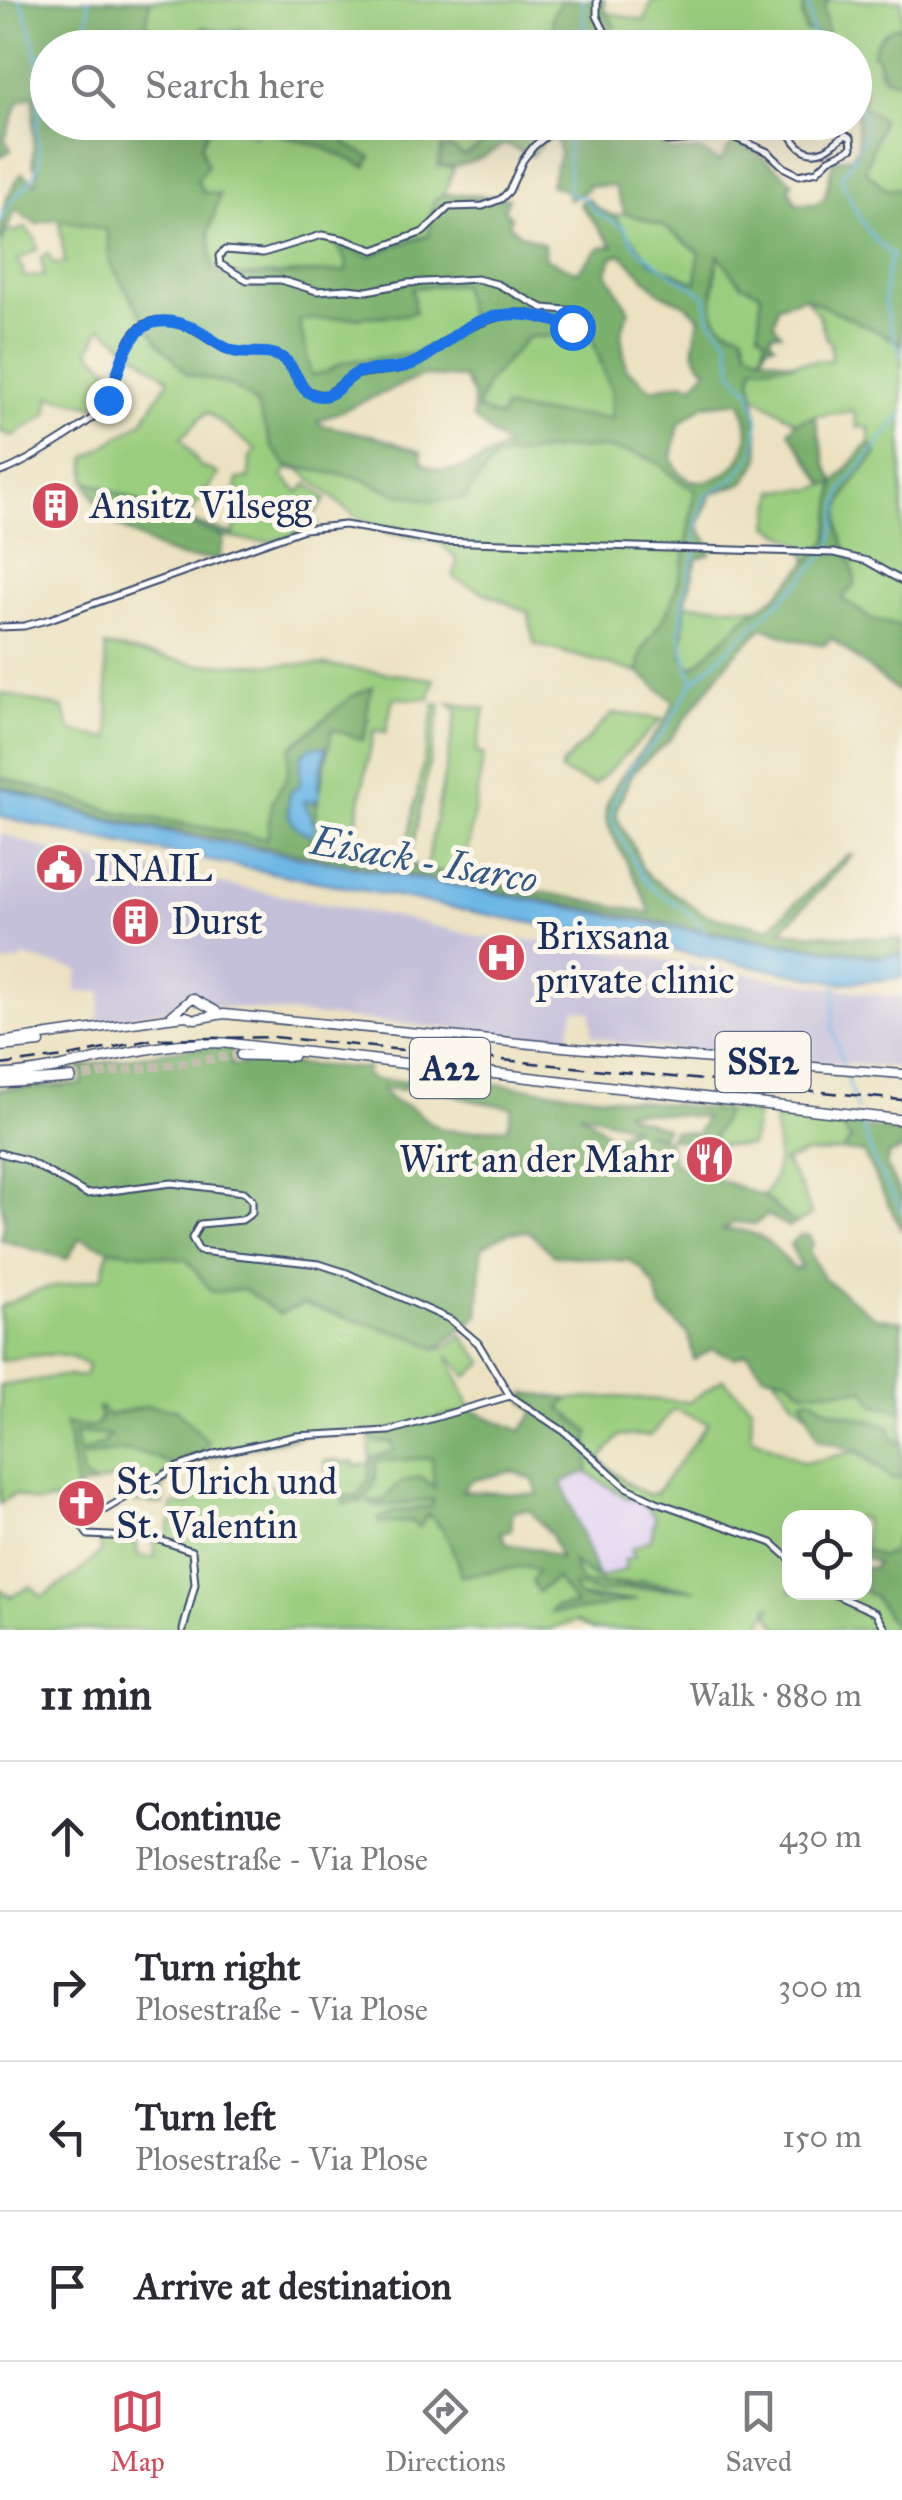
<!DOCTYPE html>
<html lang="en">
<head>
<meta charset="utf-8">
<style>
  :root { --surface:#fff; --page:#f2f2f3; --text:#2b2b33; --muted:#7c7c81; --line:#e1e1e2; --accent:#d1495b }
  body { margin:0; font-family:"IM FELL Great Primer",serif; background:var(--page); color:var(--text) }
  .controls { position:absolute; right:30px; bottom:30px; display:grid; overflow:hidden; border-radius:20px; box-shadow:0 10px 40px #0002 }
  .controls button { width:90px; height:90px; display:grid; place-items:center; padding:0; border:0; border-bottom:2px solid var(--line); background:var(--surface); color:var(--text); font:50px sans-serif }
  .stop { position:absolute; width:30px; height:30px; margin:-22px; border:8px solid #1a73e8; border-radius:50%; background:#fff }
  .stop.end { background:#1a73e8; border-color:#fff; box-shadow:0 2px 10px #0008 }
  .list { margin:0; padding:0; list-style:none }
  h2 { display:flex; justify-content:space-between; align-items:center; height:130px; margin:0; padding:0 40px; font-size:42px }
  h2 small { font-size:32px; font-weight:400; color:var(--muted) }
  .list li { display:grid; grid-template-columns:65px 1fr auto; gap:30px; align-items:center; box-sizing:border-box; height:150px; padding:0 40px; border-top:2px solid var(--line) }
  .list b { display:block; font-size:38px; white-space:nowrap }
  .list p { margin:0; font-size:32px; white-space:nowrap; color:var(--muted) }
  .list em { font-size:32px; font-style:normal; color:var(--muted) }
  .icon { flex:none; width:55px; height:55px; fill:none; stroke:currentColor; stroke-width:2; stroke-linecap:round; stroke-linejoin:round }
  .map { position:relative; flex:none; width:902px; height:1630px; overflow:hidden }
  .search { position:absolute; background:var(--surface); box-shadow:0 10px 40px #0002; left:30px; right:30px; top:30px; height:110px; display:flex; align-items:center; gap:25px; box-sizing:border-box; padding:0 35px; border-radius:55px; color:var(--muted); font-size:38px }
  .sheet { height:730px; background:var(--surface) }
  nav { display:flex; justify-content:space-around; align-items:center; box-sizing:border-box; height:140px; border-top:2px solid var(--line); background:var(--surface); font-size:28px; color:var(--muted) }
  nav a { display:grid; justify-items:center; gap:5px }
  nav .on { color:var(--accent) }
  .map>svg:first-child { display:block }
  .built { fill:#e2d4f3 }
  .industrial { fill:#c5c0da }
  .green { fill:#9ace7e; stroke:#5a7e6e; stroke-width:2.5; fill-rule:evenodd }
  .forest { fill:#7bb16d; stroke:#4b7066; stroke-width:2.5; fill-rule:evenodd }
  .water { fill:#6db7e6; stroke:#4473a2; stroke-width:2.5 }
  .lines { fill:none; stroke-linecap:round; stroke-linejoin:round }
  .stream { stroke:#6db7e6; stroke-width:2.5 }
  .motorway-tunnel { stroke:#c2bead; stroke-width:9; stroke-dasharray:9 4.5; stroke-linecap:butt }
  .tertiary-casing { stroke:#3a4a6d; stroke-width:9 }
  .primary-casing { stroke:#3a4a6d; stroke-width:11 }
  .motorway-casing { stroke:#3a4a6d; stroke-width:12 }
  .tertiary { stroke:#fff; stroke-width:5 }
  .primary { stroke:#fff; stroke-width:8 }
  .motorway { stroke:#fff; stroke-width:9 }
  .rail { stroke:#1b2f5e; stroke-width:2.5; stroke-dasharray:15 8; stroke-linecap:butt }
  .route { stroke:#1a73e8; stroke-width:12 }
  .labels { text-anchor:middle; dominant-baseline:central; stroke-width:10; stroke-linejoin:round; paint-order:stroke }
  .shield { fill:#fbf7ec; stroke:#5e6b89; stroke-width:2.5 }
  .shield-label { font-size:35px; font-weight:bold; fill:#1b2f5e }
  .poi-label { font-size:38px; fill:#1b2f5e; stroke:#fbf7ec; text-anchor:start }
  .water-label { font-size:40px; font-style:italic; fill:#345887; stroke:#fbf7ec }
</style>
</head>
<body>
<div class="map">
<svg width="902" height="1630" viewBox="0 0 902 1630">
  <rect width="100%" height="100%" fill="#fbf7ec"/>
  <filter id="ink" filterUnits="userSpaceOnUse"><feTurbulence type="fractalNoise" baseFrequency=".01" numOctaves="2"/><feDisplacementMap in="SourceGraphic" scale="20" xChannelSelector="R" yChannelSelector="G"/><feConvolveMatrix kernelMatrix="1 2 1 2 8 2 1 2 1" color-interpolation-filters="sRGB"/></filter>
  <filter id="wash" filterUnits="userSpaceOnUse"><feTurbulence type="fractalNoise" baseFrequency=".0048" numOctaves="4" result="noise"/><feDisplacementMap in="SourceGraphic" scale="40" xChannelSelector="R" yChannelSelector="G"/><feGaussianBlur stdDeviation="2.25" result="paint"/><feColorMatrix in="noise" values="0 0 0 0 0 0 0 0 0 0 0 0 0 0 0 0 0 1.4 0 .05"/><feComposite in="paint" operator="in"/></filter>
  <g filter="url(#wash)">
    <rect width="100%" height="100%" fill="#ece2c1"/>
    <path class="built" d="M586,1473L627,1498L639,1499L655,1516L651,1539L627,1568L599,1579L562,1482Z"/>
    <path class="industrial" d="M0,833L62,854L407,919L484,938L546,941L885,996L902,995V1068L625,1045L592,1035L591,1012L575,1009L567,1040L216,1006L209,1005L201,993L190,992L184,994L174,1009L97,1021L102,992H75L79,970L22,957L21,961L0,964Z"/>
    <path class="green" d="M150,0H562L552,16L554,36L526,44L527,47H251L247,31L239,28L225,33L204,27L189,47H151L144,43Z
      M652,0H805L827,36L824,6L829,0H902V26C888,27 874,39 873,54L878,58L879,71L889,80L902,82V188L888,190L865,171L882,120L861,105L862,89L855,81L854,48L607,47L605,12L645,21Z
      M444,122H487L489,130L482,146L464,156L441,148L438,166L454,168L444,194L434,200L429,235L394,246L369,258L349,246L336,243L346,260L348,271L245,276L213,272L209,232L220,195L203,192L197,180L207,166L200,146L211,123H230L254,136L257,133L242,123H419V125Z
      M625,213L663,226L699,252L696,283L651,262L614,216Z
      M59,220L107,230L110,263L187,374C211,380 245,384 258,408C270,431 270,445 287,466L357,477L395,493L464,499L495,458C542,451 597,441 643,456C665,463 675,483 695,489C689,530 684,581 664,618C651,640 639,644 639,673L534,644L529,613L453,578L457,559L438,541L387,533L352,514L300,470L288,469L282,476L299,492L308,484L326,499L312,517L318,523C306,529 294,536 281,539C231,554 136,498 86,481V458L142,422L169,379L101,327L90,351L109,368L98,407L50,396L47,414L14,436L1,432L0,248L7,229L12,232L26,228L36,240L38,249L17,261L22,266L24,277L44,276L41,257L48,253L53,264L65,263ZM207,412L256,450L250,457L249,479H237L234,535L185,520L219,474L200,466L181,438Z
      M718,254L761,293L759,332L766,338L762,357L748,349L744,334L718,324L712,313Z
      M461,284L470,321L437,344L412,354L343,362L324,373L311,376L298,320L403,315L415,312L412,288Z
      M805,297L902,343V627L871,619L842,598L848,555L839,531V510L847,489L877,453L869,443V428L857,427L854,411L815,416L796,422L755,396L751,379L754,365L831,360V343L826,338L819,316Z
      M573,335L592,338L612,393V419C576,411 540,417 505,408L500,418L477,410L487,383L528,337Z
      M835,482L828,541L807,562L804,546L769,526L775,490L814,489Z
      M685,604L758,608L692,669L682,654Z
      M105,646L195,664L326,665L434,679L430,699L393,698L386,732L374,730L350,855L308,847L332,728L363,740L369,719L336,718L327,733L326,747H311L313,733L337,713L367,700L372,688L352,696L291,747L287,777L272,803L267,839L113,811L0,777V693L63,708L71,731L110,739Z
      M449,703L485,709L476,753L484,754L463,876L403,865L435,704L441,705L409,864L426,868L457,711Z
      M613,713L662,719L594,785L561,772V766Z
      M726,1111L757,1114L751,1146L708,1145Z
      M773,1115L838,1124L851,1139L843,1151L806,1154L784,1161L801,1188L812,1215L795,1224L763,1196C784,1171 778,1146 773,1115Z
      M109,1249L187,1260L212,1292L244,1289L279,1314L303,1304L415,1338L437,1349L445,1348L462,1335L484,1363L467,1377L448,1355L471,1410L393,1443L394,1451L371,1458L368,1481L357,1496L360,1503L376,1479V1461L432,1458L435,1488L370,1503L377,1507L433,1500V1506L416,1509C446,1520 454,1548 461,1576L527,1566L556,1578L577,1606L587,1609L632,1600L578,1597L571,1585C609,1589 645,1589 682,1589C649,1580 616,1584 581,1583L571,1562L599,1578L626,1569L624,1560L634,1557L631,1549L651,1539L655,1517L639,1499L627,1498L587,1473L589,1432L560,1408L569,1399L619,1397L689,1402L723,1379L752,1407L751,1437L805,1463L856,1451L892,1479L902,1476V1537L898,1535L893,1552L881,1557L865,1549L864,1518H790V1592L865,1591L875,1598L897,1630H779L769,1615L771,1604L762,1621L768,1630H712L696,1624L687,1630H592L576,1621L548,1630H0V1588L10,1597L31,1586L42,1597L78,1573L102,1551L99,1540L136,1543L139,1557H155L154,1537L167,1539L173,1504H191L197,1482L207,1493L225,1477C257,1492 293,1487 327,1482L325,1461L339,1460L340,1463L354,1462L355,1466L370,1464V1434L307,1435L193,1461L147,1406L107,1416L94,1427L66,1424L76,1489L68,1500L35,1502L14,1494L0,1504V1386L61,1376H85L88,1366C62,1347 29,1357 0,1361V1307L35,1291L102,1277ZM674,1409L708,1423L657,1492L649,1495L624,1481L600,1460L620,1435L651,1436Z
      M773,1375L787,1377L803,1391L866,1390L874,1404L902,1411V1443L893,1440L890,1426L830,1410L810,1397L803,1400L807,1413L793,1401Z
      M74,1432L111,1436L101,1446L84,1451L85,1457C118,1449 146,1447 175,1468L162,1487L164,1504L132,1502L130,1491L122,1476L94,1484L83,1477Z"/>
    <path class="forest" d="M0,0H150L144,43L151,47L48,48V122L211,123L201,146L207,166L197,180L203,192L220,194L209,232L213,271L245,276L347,271L346,260L335,242L369,257L394,246L429,236L434,200L444,194L509,198L504,209L511,217L509,225L520,234L544,244L545,258L577,272L600,247L613,246L580,204L587,198L598,209L614,216L651,262L696,283L699,252L663,226L625,213L614,186H587V190L570,200L565,190L550,185L560,154L556,138L545,140L531,156L505,144C484,157 465,169 438,166L442,148H452L464,156C478,148 492,140 487,123H695L653,136L670,151L699,150L720,162L733,141L756,152L793,182L789,188L796,204H814L824,199L834,159L852,157L858,146L855,81L866,91L862,106L882,119L865,171L887,190L902,188V343L805,297L778,305L774,324L781,333H772L770,339L775,344L767,345L762,356L796,364L754,366L751,379L755,396L760,459L745,482L711,494L698,527L709,543L711,554L697,558L685,604L682,654L693,668L748,615L775,597L828,541L835,483L825,485L789,431L796,422L815,416L826,465L835,482L869,443L877,453C857,478 829,504 842,539C848,555 855,568 855,585L842,598L871,619L902,627V695L831,638L825,645L792,639L763,627L731,658L669,741L633,771L616,810L618,820L634,848L642,868L651,878L706,915L769,928L846,856L853,855L781,931L902,940V953L879,955L732,935L103,817L0,785V777L113,811L267,839L272,802L287,777L291,747L352,696L373,687C365,703 369,722 363,740L332,729L309,847L650,913C640,880 619,853 607,822C596,794 650,745 664,723C668,717 671,709 674,702L639,673C639,644 651,640 664,618C684,582 689,530 695,490C675,483 665,463 644,456C597,441 542,451 495,458L464,499L432,501L395,493L357,477L287,466L272,447L256,403L231,385L187,374L158,342L110,263L107,230L54,219L36,224L16,210L0,242C0,211 5,198 22,173L36,183L38,170L33,165L34,95L19,101L5,139L11,150L0,157ZM621,254L660,293L685,304L700,318C695,338 687,355 707,369L694,385L684,382L652,389L626,368L621,333L629,310L607,273L612,257ZM718,255L741,284L761,293L759,332L766,338L761,356L748,349L742,332C699,327 715,287 718,255ZM461,284L469,321L437,343L412,354L343,362L324,373L311,375L299,320L403,315L415,312L412,288ZM573,335L592,338L612,393V419C576,411 540,417 504,408L500,418L477,409L487,383L528,337ZM422,376L464,378L473,396V418L507,447C479,460 450,483 422,462L421,452L374,436L321,425L318,421ZM741,401C745,413 750,428 747,441C739,481 684,499 672,458L679,424L704,405Z
      M562,0H604L605,12L615,26L606,38L607,47L527,48L526,45L554,36L552,16Z
      M805,0H829L824,7L828,36L805,31L802,16Z
      M902,26V82L884,78L878,58L873,54C874,39 888,27 902,26Z
      M203,27L225,33L239,28L247,31L251,47H189Z
      M280,123H324L343,133L346,144L371,157L366,167L322,147L267,131V126Z
      M86,481C133,497 177,520 224,537L219,559L185,558L160,550L103,517Z
      M185,1048H232L231,1065L260,1062L368,1069L365,1075L374,1080L410,1081L402,1090L383,1088C389,1102 394,1101 407,1106C417,1110 425,1120 434,1125C455,1137 485,1128 508,1127L512,1107L469,1100L426,1083L428,1076L726,1111L712,1140L696,1143L668,1138L673,1131L697,1134L705,1117L626,1111L628,1115L666,1128L661,1136L645,1132L668,1141L674,1163L763,1196L795,1224L788,1227L768,1215L755,1224L734,1222L723,1230C757,1226 774,1245 794,1269L801,1267L790,1244L799,1236L808,1235L813,1243L809,1251L823,1278L875,1317L902,1321V1411L874,1404L865,1390L803,1391L786,1377L764,1374L747,1353L735,1358L712,1349L694,1360L688,1334L661,1308L655,1287L643,1270L630,1261L553,1255L529,1231L508,1233L482,1247L478,1316L437,1349L415,1338L303,1304L279,1314L244,1289L212,1292L187,1260L109,1249L80,1238L67,1259L1,1240L5,1221L0,1197V1089L82,1084L80,1067ZM579,1112L634,1127L611,1136Z
      M838,1124L902,1131V1150L889,1155L886,1166L902,1197V1231L863,1153L843,1151L851,1139Z
      M526,1393L569,1399L560,1408L589,1432L588,1471L562,1482L599,1579L573,1563L581,1583L629,1585L642,1580L696,1590L644,1586L599,1593L573,1586L578,1597L592,1600L637,1599C607,1605 580,1614 550,1612L554,1607L576,1605L556,1578L538,1592L532,1581L537,1571L527,1566L461,1576C454,1551 448,1531 428,1514L419,1528L412,1521L380,1524L378,1519L393,1512L432,1506L433,1500L377,1507L368,1502L384,1501C393,1485 404,1479 422,1477L434,1487L432,1458L376,1461C376,1487 372,1502 344,1504L342,1496H357L368,1481L371,1458L394,1451L392,1443L375,1442L370,1434L471,1410L521,1431L535,1412L524,1402ZM513,1471L533,1480L538,1495L462,1491L470,1481ZM529,1510L551,1535L560,1558L537,1549L507,1544L501,1532L511,1530L513,1511Z
      M810,1397L830,1410L890,1426L893,1440L902,1443V1476L892,1479L863,1453L818,1439L802,1400Z
      M147,1406L176,1409L209,1443L193,1461L175,1468C145,1447 118,1449 84,1457L83,1452L101,1445L110,1436L75,1432L83,1477L94,1484L76,1489L66,1424L94,1427L101,1419L98,1408L101,1407L108,1416Z
      M897,1535L902,1537V1630H897L875,1598L865,1591V1567L873,1568L877,1563L865,1558V1549L881,1557L893,1552Z"/>
    <path class="water" d="M311,747H326L318,785L320,795L315,802L304,801L315,827L312,835C290,829 285,814 290,793L300,785L301,756Z
      M0,787L100,819L192,837L716,935L878,957L902,955V978L842,983L83,836L0,816Z"/>
    <g class="lines">
      <path class="stream" d="M583,0L585,48
        M808,0L814,48
        M79,48C83,35 92,12 88,0
        M36,56L48,54
        M854,86C872,135 868,135 841,177C853,208 865,234 892,255C878,293 885,320 902,355
        M574,122L568,147L569,194L584,198L598,214L624,227L636,247L657,264L706,296L709,318L728,340L733,373L751,391L758,421L755,452L734,479L707,495
        M0,221C6,199 34,186 39,162C41,154 37,140 37,131C37,120 39,111 40,100C42,72 32,26 20,0
        M692,679L680,633L684,597L695,553L697,525L705,495
        M706,932L687,911L653,889L642,876L611,819L613,803L631,767L663,733L693,682L803,579L831,546L842,489L902,415
        M836,983L832,1028L857,1110
        M859,1118L876,1165L902,1212"/>
    </g>
  </g>
  <g filter="url(#ink)">
    <g class="lines">
      <path class="motorway-tunnel" d="M71,1078L241,1055"/>
      <defs>
        <path id="tertiary" d="M597,0V16L613,48
          M0,472C16,469 94,421 103,408C121,384 119,325 156,321C184,318 204,338 226,349C245,358 269,346 285,360C295,368 297,382 307,391L326,396L356,374L400,368L419,361L464,329L502,315L525,313L572,327L580,325L582,320L578,311L543,308L497,284L477,279L408,283L367,291L347,289L317,291L281,280H247L220,264L219,256L225,250L263,253L322,235L343,239L374,250L423,232L449,207L483,206L501,199L509,191L523,160L534,146L550,133L565,129H599L621,123L667,141L731,136L768,152L785,168L799,175L817,171L829,159L852,148L851,138L846,135C838,139 832,147 824,150C802,159 792,139 784,122
          M0,627L24,626L50,619L304,529L345,525L438,541L834,553L867,561L902,581
          M0,1153L26,1160L87,1194L172,1183L244,1192L252,1200V1213L242,1220L200,1224L192,1238L199,1251L319,1264L347,1273L451,1320L478,1343L510,1396L565,1432L626,1487L657,1502L772,1543L790,1559
          M829,1592L876,1613L886,1630
          M183,1630L195,1584L192,1551L154,1538L88,1535L83,1528L86,1521L175,1468L215,1454L296,1436L389,1431L510,1396"/>
        <path id="primary" d="M172,1015L192,998L216,1011
          M0,1042L168,1018L186,1016L195,1019L224,1014L562,1047L902,1074
          M0,1047L40,1043"/>
        <path id="motorway" d="M241,1055L293,1056
          M0,1075C79,1070 144,1040 226,1043L902,1120
          M0,1083L71,1078"/>
      </defs>
      <use href="#tertiary" class="tertiary-casing"/>
      <use href="#primary" class="primary-casing"/>
      <use href="#motorway" class="motorway-casing"/>
      <use href="#tertiary" class="tertiary"/>
      <use href="#primary" class="primary"/>
      <use href="#motorway" class="motorway"/>
      <path class="rail" d="M0,1065L64,1057L155,1039L274,1037L902,1100"/>
    </g>
  </g>
  <g class="lines" filter="url(#ink)">
    <path class="route" d="M108,400C126,353 131,301 195,329C207,335 216,344 228,349C246,358 269,346 286,361C299,373 299,396 322,396C339,395 344,377 360,372C377,368 395,371 412,364C431,356 446,341 463,330C498,307 535,312 572,327"/>
  </g>
  <defs>
    <symbol id="building-disc" viewBox="-11 -11 22 22"><circle r="9.5" fill="#d1495b" stroke="#fbf7ec"/><path d="M-4-6H4V6H1V3H-1V6H-4ZM-2.5-4.3h1.7v1.8h-1.7ZM.8-4.3h1.7v1.8H.8ZM-2.5-1h1.7V.8h-1.7ZM.8-1h1.7V.8H.8Z" fill="#fff"/></symbol>
    <symbol id="civic-disc" viewBox="-11 -11 22 22"><circle r="9.5" fill="#d1495b" stroke="#fbf7ec"/><path d="M-.6-6.5H3V-4.5H.6V-3L4-1V1h2V6H-6V1h2V-1L-.6-3ZM-1.2 2.5V6h2.4V2.5Z" fill="#fff"/></symbol>
    <symbol id="hospital-disc" viewBox="-11 -11 22 22"><circle r="9.5" fill="#d1495b" stroke="#fbf7ec"/><path d="M-5-5h3v3.5h4V-5h3V5h-3V1.5h-4V5h-3Z" fill="#fff"/></symbol>
    <symbol id="restaurant-disc" viewBox="-11 -11 22 22"><circle r="9.5" fill="#d1495b" stroke="#fbf7ec"/><path d="M-5-6h1v4h1v-4h1v4h1v-4h1v5L-1.5 .5V6h-2V.5L-5-1ZM5-6V6H3V1.5H1.5Q1.5-4 5-6Z" fill="#fff"/></symbol>
    <symbol id="church-disc" viewBox="-11 -11 22 22"><circle r="9.5" fill="#d1495b" stroke="#fbf7ec"/><path d="M-1.2-6h2.4v3.5h3.3v2.4h-3.3V6h-2.4V-.1h-3.3v-2.4h3.3Z" fill="#fff"/></symbol>
  </defs>
  <g fill-rule="evenodd">
    <use href="#building-disc" x="28" y="478" width="55" height="55"/>
    <use href="#civic-disc" x="32" y="840" width="55" height="55"/>
    <use href="#building-disc" x="108" y="894" width="55" height="55"/>
    <use href="#hospital-disc" x="474" y="930" width="55" height="55"/>
    <use href="#restaurant-disc" x="682" y="1132" width="55" height="55"/>
    <use href="#church-disc" x="54" y="1476" width="55" height="55"/>
  </g>
  <g class="labels">
    <g class="shield">
      <rect x="715.5" y="1032" width="95" height="60" rx="8"/>
      <rect x="410" y="1038" width="80" height="60" rx="8"/>
    </g>
    <g class="shield-label">
      <text x="763" y="1062">SS12</text>
      <text x="450" y="1068">A22</text>
    </g>
    <g class="poi-label">
      <text x="90" y="505">Ansitz Vilsegg</text>
      <text x="94" y="868">INAIL</text>
      <text x="171" y="921">Durst</text>
      <text x="536" y="936">Brixsana<tspan x="536" dy="44">private clinic</tspan></text>
      <text x="674" y="1159" text-anchor="end">Wirt an der Mahr</text>
      <text x="116" y="1481">St. Ulrich und<tspan x="116" dy="44">St. Valentin</tspan></text>
    </g>
    <g class="water-label">
      <text transform="translate(424 860) rotate(10)">Eisack - Isarco</text>
    </g>
  </g>
</svg>
<div class="controls">
<button><svg class="icon" aria-label="locate" viewBox="0 0 24 24"><circle cx="12" cy="12" r="6"/><path d="M12 2v4M12 18v4M2 12h4M18 12h4"/></svg></button>
</div>
<div class="stop" style="left:572px;top:327px"></div>
<div class="stop end" style="left:108px;top:400px"></div>
<div class="search"><svg class="icon" aria-label="search" viewBox="0 0 24 24"><circle cx="10" cy="10" r="6"/><path d="M15 15l6 6"/></svg>Search here</div>
</div>
<section class="sheet">
<h2>11 min<small>Walk · 880 m</small></h2>
<ul class="list">
<li><svg class="icon" aria-label="ahead" viewBox="0 0 24 24"><path d="M12 20V5M6 11l6-6 6 6"/></svg><div><b>Continue</b><p>Plosestraße - Via Plose</p></div><em>430 m</em></li>
<li><svg class="icon" aria-label="right" viewBox="0 0 24 24"><path d="M7 20v-9h11M14 6l5 5-5 5"/></svg><div><b>Turn right</b><p>Plosestraße - Via Plose</p></div><em>300 m</em></li>
<li><svg class="icon" aria-label="left" viewBox="0 0 24 24"><path d="M17 20v-9H6M10 6l-5 5 5 5"/></svg><div><b>Turn left</b><p>Plosestraße - Via Plose</p></div><em>150 m</em></li>
<li><svg class="icon" aria-label="arrive" viewBox="0 0 24 24"><path d="M6 21V4h12l-3 4 3 4H6"/></svg><div><b>Arrive at destination</b></div></li>
</ul>
</section>
<nav>
<a class="on"><svg class="icon" aria-label="map" viewBox="0 0 24 24"><path d="M3 6l6-2 6 2 6-2v14l-6 2-6-2-6 2zM9 4v14M15 6v14"/></svg>Map</a>
<a><svg class="icon" aria-label="directions" viewBox="0 0 24 24"><path d="M12 3l9 9-9 9-9-9zM9 14v-3h6M13 9l2 2-2 2"/></svg>Directions</a>
<a><svg class="icon" aria-label="saved" viewBox="0 0 24 24"><path d="M7 4h10v16l-5-4-5 4z"/></svg>Saved</a>
</nav>
</body>
</html>
